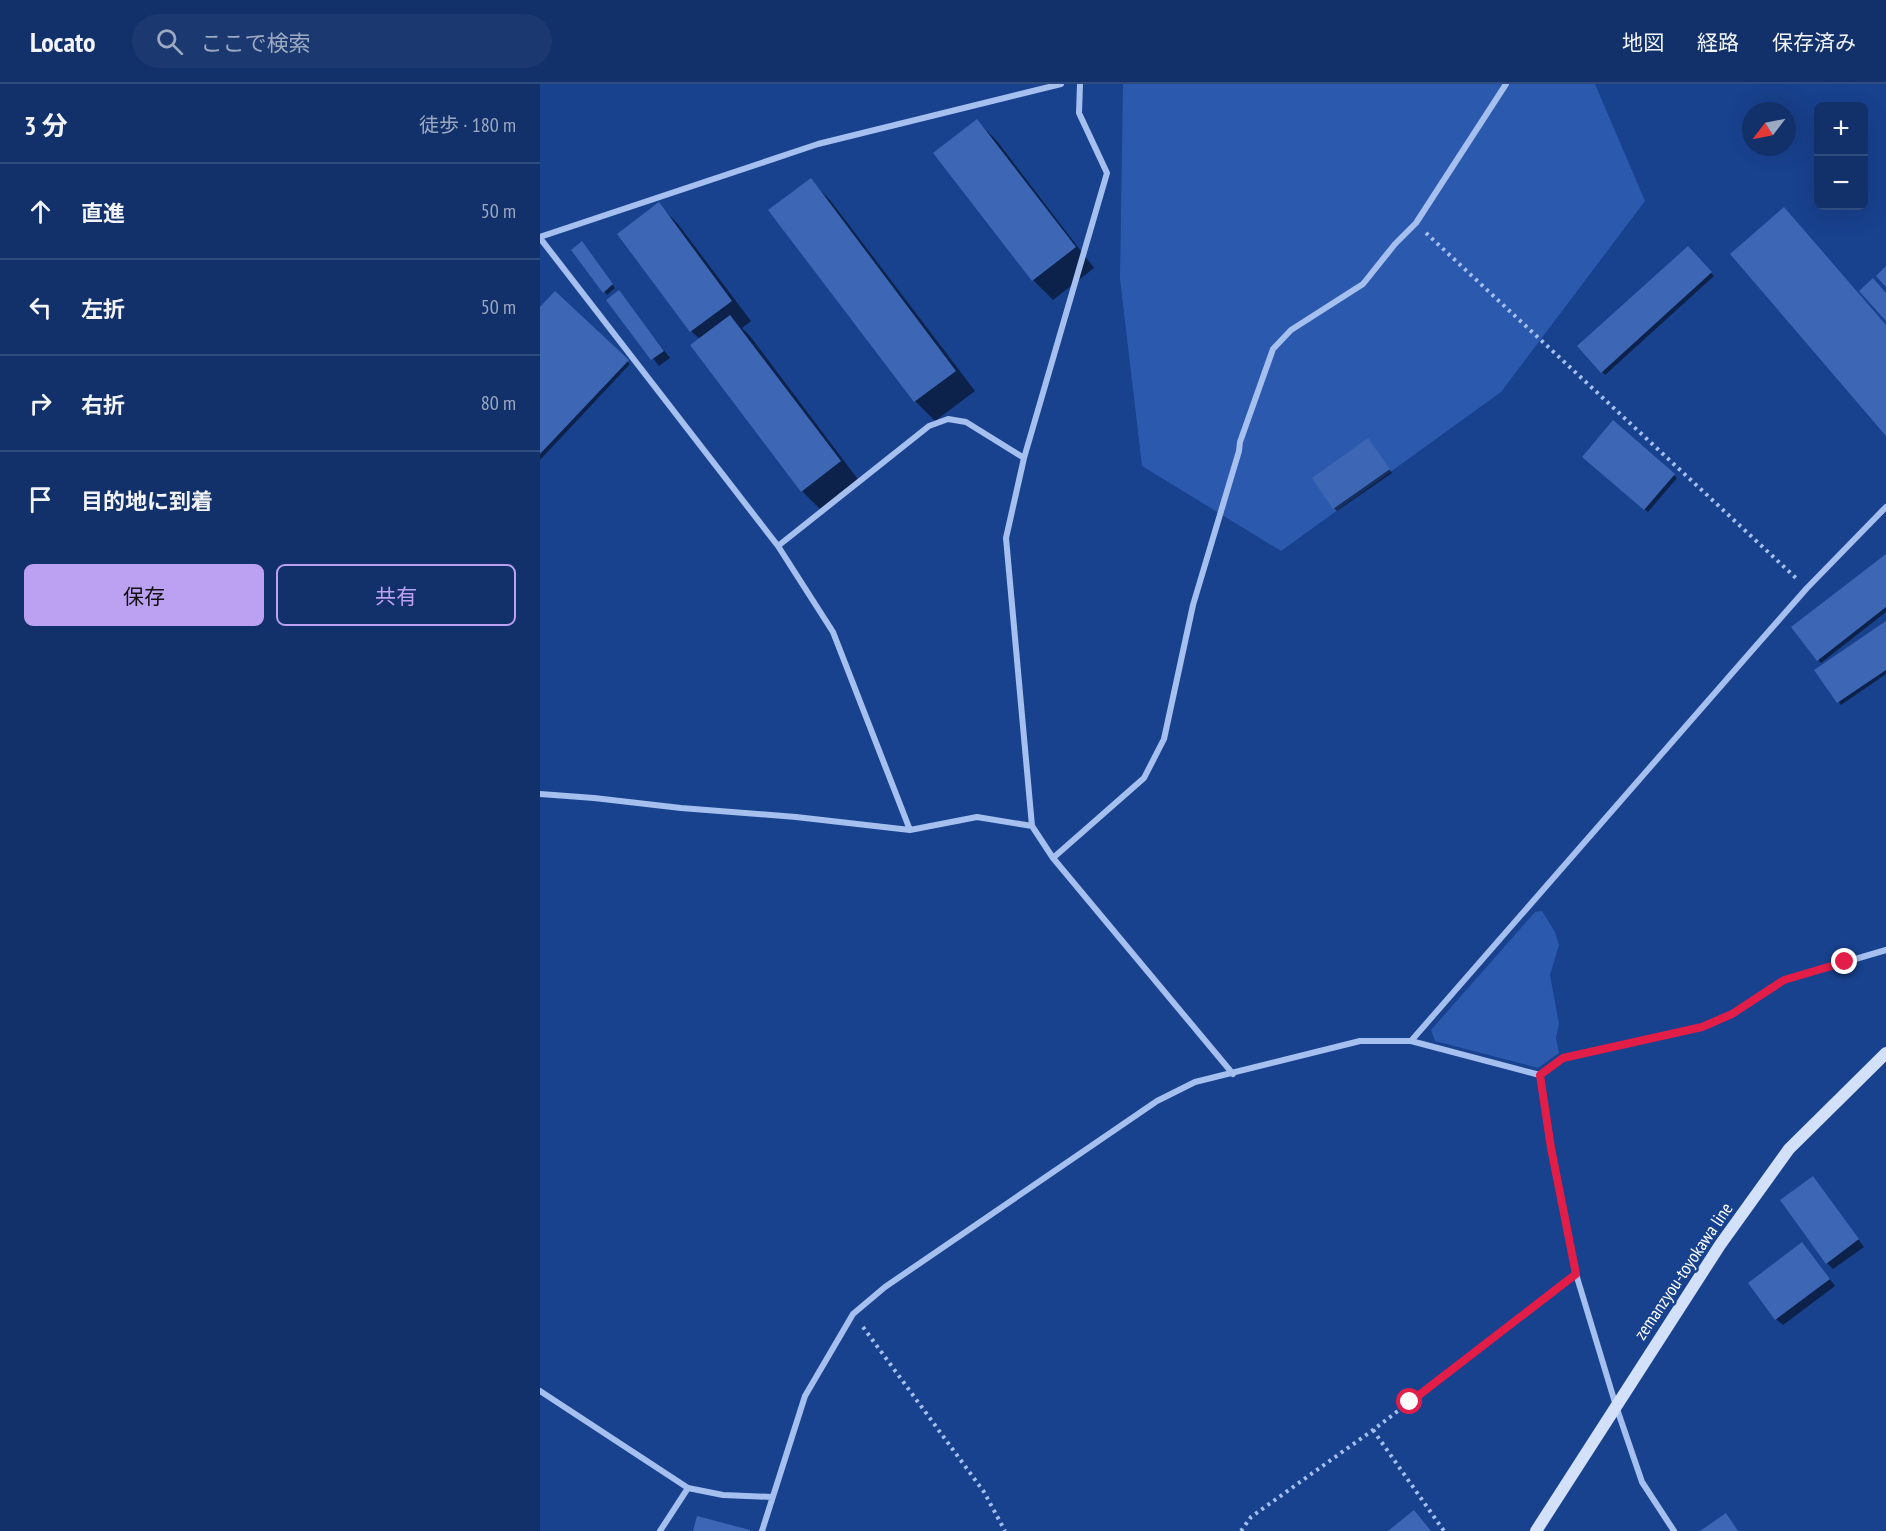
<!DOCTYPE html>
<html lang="ja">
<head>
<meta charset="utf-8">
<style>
  :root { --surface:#12316a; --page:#1b3970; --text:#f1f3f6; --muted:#9ca9c1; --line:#314c7e; --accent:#bca0f2 }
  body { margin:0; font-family:"PT Sans Narrow","Noto Sans JP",sans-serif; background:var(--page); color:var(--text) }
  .controls { position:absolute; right:18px; top:18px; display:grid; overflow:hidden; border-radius:9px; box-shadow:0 6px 24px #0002 }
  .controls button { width:54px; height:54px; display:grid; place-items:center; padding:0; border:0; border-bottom:2px solid var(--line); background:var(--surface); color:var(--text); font:30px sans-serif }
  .compass { position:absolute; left:1202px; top:18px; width:54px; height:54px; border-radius:50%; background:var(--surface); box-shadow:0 6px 24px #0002; rotate:238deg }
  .stop { position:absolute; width:18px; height:18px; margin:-14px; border:4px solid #e11d48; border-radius:50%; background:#fff }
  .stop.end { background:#e11d48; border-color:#fff; box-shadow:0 2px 6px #0008 }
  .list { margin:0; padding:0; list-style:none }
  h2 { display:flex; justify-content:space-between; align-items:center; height:78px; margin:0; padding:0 24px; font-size:26px }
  h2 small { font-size:20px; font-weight:400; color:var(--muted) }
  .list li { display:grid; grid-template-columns:39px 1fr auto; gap:18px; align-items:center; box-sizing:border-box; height:96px; padding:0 24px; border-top:2px solid var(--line) }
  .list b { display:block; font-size:22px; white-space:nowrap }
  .list em { font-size:20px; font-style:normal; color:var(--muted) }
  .actions { display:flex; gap:12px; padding:18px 24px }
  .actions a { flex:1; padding:14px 0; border:2px solid var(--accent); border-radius:9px; text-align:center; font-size:21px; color:var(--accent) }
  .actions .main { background:var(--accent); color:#111 }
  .icon { flex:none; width:33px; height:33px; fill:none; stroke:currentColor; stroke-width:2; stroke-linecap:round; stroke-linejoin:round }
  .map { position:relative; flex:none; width:1346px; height:1447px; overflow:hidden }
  header { display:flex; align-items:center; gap:36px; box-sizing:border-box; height:84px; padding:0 30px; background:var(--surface); border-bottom:2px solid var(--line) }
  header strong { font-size:28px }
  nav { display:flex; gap:33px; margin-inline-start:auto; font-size:21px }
  .search { width:420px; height:54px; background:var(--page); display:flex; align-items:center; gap:15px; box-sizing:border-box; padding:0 21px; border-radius:33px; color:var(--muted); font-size:22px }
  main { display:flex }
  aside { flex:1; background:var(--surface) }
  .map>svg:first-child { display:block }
  .green { fill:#2b59ad }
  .shadow { fill:#0007 }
  .building { fill:#3d67b5 }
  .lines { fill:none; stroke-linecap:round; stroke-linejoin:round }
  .path { stroke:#a5bfef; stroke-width:4; stroke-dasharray:3 4.5; stroke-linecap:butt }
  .minor { stroke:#a5bfef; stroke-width:6 }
  .secondary { stroke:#d2e0fa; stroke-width:12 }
  .route { stroke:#e11d48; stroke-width:8 }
  .labels { text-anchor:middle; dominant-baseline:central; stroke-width:5; stroke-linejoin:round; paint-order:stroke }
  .street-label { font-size:18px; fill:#fff; stroke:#18418e }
</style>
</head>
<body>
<header>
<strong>Locato</strong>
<div class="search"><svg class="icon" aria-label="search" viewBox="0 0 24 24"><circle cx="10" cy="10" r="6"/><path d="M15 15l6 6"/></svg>ここで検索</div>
<nav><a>地図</a><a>経路</a><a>保存済み</a></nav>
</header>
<main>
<aside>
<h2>3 分<small>徒歩 · 180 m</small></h2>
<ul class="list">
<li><svg class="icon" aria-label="ahead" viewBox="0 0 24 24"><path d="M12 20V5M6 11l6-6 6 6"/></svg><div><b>直進</b></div><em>50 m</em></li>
<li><svg class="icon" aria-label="left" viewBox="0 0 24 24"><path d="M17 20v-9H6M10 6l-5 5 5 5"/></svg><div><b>左折</b></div><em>50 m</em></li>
<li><svg class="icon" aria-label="right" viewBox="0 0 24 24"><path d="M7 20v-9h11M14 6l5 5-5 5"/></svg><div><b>右折</b></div><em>80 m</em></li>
<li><svg class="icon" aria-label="arrive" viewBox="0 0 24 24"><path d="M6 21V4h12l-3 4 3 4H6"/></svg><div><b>目的地に到着</b></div></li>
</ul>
<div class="actions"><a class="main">保存</a><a>共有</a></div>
</aside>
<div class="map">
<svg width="1346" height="1447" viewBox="0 0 1346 1447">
  <rect width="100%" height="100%" fill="#18418e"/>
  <path class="green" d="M583,0H1055L1105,117L961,308L741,467L602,382L580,195Z
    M1002,827L1015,848L1019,861L1010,891L1019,940L1016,954L1019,969L998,984L895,957L891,946L995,828Z"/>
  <path class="shadow" d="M437,37L457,57L554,184L513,216L493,196L395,69Z
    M270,96L290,116L435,307L395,337L375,317L230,126Z
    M118,120L138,140L211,237L202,244L210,252L320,398L282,427L262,407L160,255L151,247Z
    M45,162L75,204L67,211L33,166Z
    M1148,164L1174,192L1065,291L1039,262Z
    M79,208L130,274L119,282L68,216Z
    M16,209L90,280L0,376V225Z
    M1073,338L1137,394L1108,428L1044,373Z
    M831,359L852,389L797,427L794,424Z
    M1346,471V528L1281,579L1278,576Z
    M1346,538V590L1301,621L1276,586Z
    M1279,1101L1324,1163L1293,1185L1287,1179Z
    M1268,1167L1295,1202L1243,1241L1236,1235Z"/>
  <path class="building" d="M437,35L536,163L492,197L393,69Z
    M271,94L416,287L374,318L228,126Z
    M119,118L192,217L150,248L77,150Z
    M1244,123L1346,241V352L1190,170Z
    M42,157L73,200L63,209L31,166Z
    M1148,162L1172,188L1061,289L1037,262Z
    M1346,182V203L1336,192Z
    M1333,194L1346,209V237L1319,207Z
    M79,206L124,267L111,276L66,216Z
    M15,207L89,276L0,370V223Z
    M190,231L301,377L261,408L150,261Z
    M1073,336L1135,390L1104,426L1042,373Z
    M828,354L850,385L793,425L772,394Z
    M1346,470V523L1277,577L1251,543Z
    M1346,537V586L1297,619L1274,586Z
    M1273,1092L1319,1155L1286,1180L1240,1116Z
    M1262,1158L1290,1195L1235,1236L1208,1199Z
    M874,1426L891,1447H848Z
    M1186,1429L1198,1447H1160Z
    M157,1432L210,1446V1447H153Z"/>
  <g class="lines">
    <path class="path" d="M886,149L1256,494
      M323,1243L444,1408L465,1447
      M833,1346L904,1447
      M701,1447L711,1433L833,1346L1024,1200"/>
    <path class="minor" d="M540,0L539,29L567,89L484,374L466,454L492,742L513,774L693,990
      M0,153L278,60L521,0
      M0,154L238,462L293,548L370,746
      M238,462L389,342L408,335L426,338L484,374
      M0,710L54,714L141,724L256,733L370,746L437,733L492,742
      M513,774L604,694L624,655L653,521L699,367L700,358L733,265L751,246L823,200L855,160L876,139L966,0
      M871,957L1215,563L1267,504L1346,423
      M1000,991L1011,1064L1036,1190L1076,1322L1102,1398L1134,1447
      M1000,991L1023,974L1162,943L1193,930L1244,896L1346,866
      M0,1307L148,1404L183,1411L232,1413
      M120,1447L148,1404
      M222,1447L265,1312L313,1230L345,1203L617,1017L655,998L820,957H871L1000,991"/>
    <path class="secondary" d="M996,1447L1180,1161L1249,1065L1346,969"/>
  </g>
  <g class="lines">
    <path class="route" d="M870,1318L1036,1190L1011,1064L1000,991L1023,974L1162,943L1192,930L1244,896L1305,878"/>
  </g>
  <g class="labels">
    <g class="street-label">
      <text transform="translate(1143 1187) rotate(-56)">zemanzyou-toyokawa line</text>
    </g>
  </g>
</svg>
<div class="controls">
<button>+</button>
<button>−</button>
</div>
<svg class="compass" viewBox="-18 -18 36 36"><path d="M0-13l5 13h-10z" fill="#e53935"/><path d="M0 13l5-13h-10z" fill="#9ca9c1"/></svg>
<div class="stop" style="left:870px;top:1318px"></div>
<div class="stop end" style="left:1305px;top:878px"></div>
</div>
</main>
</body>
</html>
